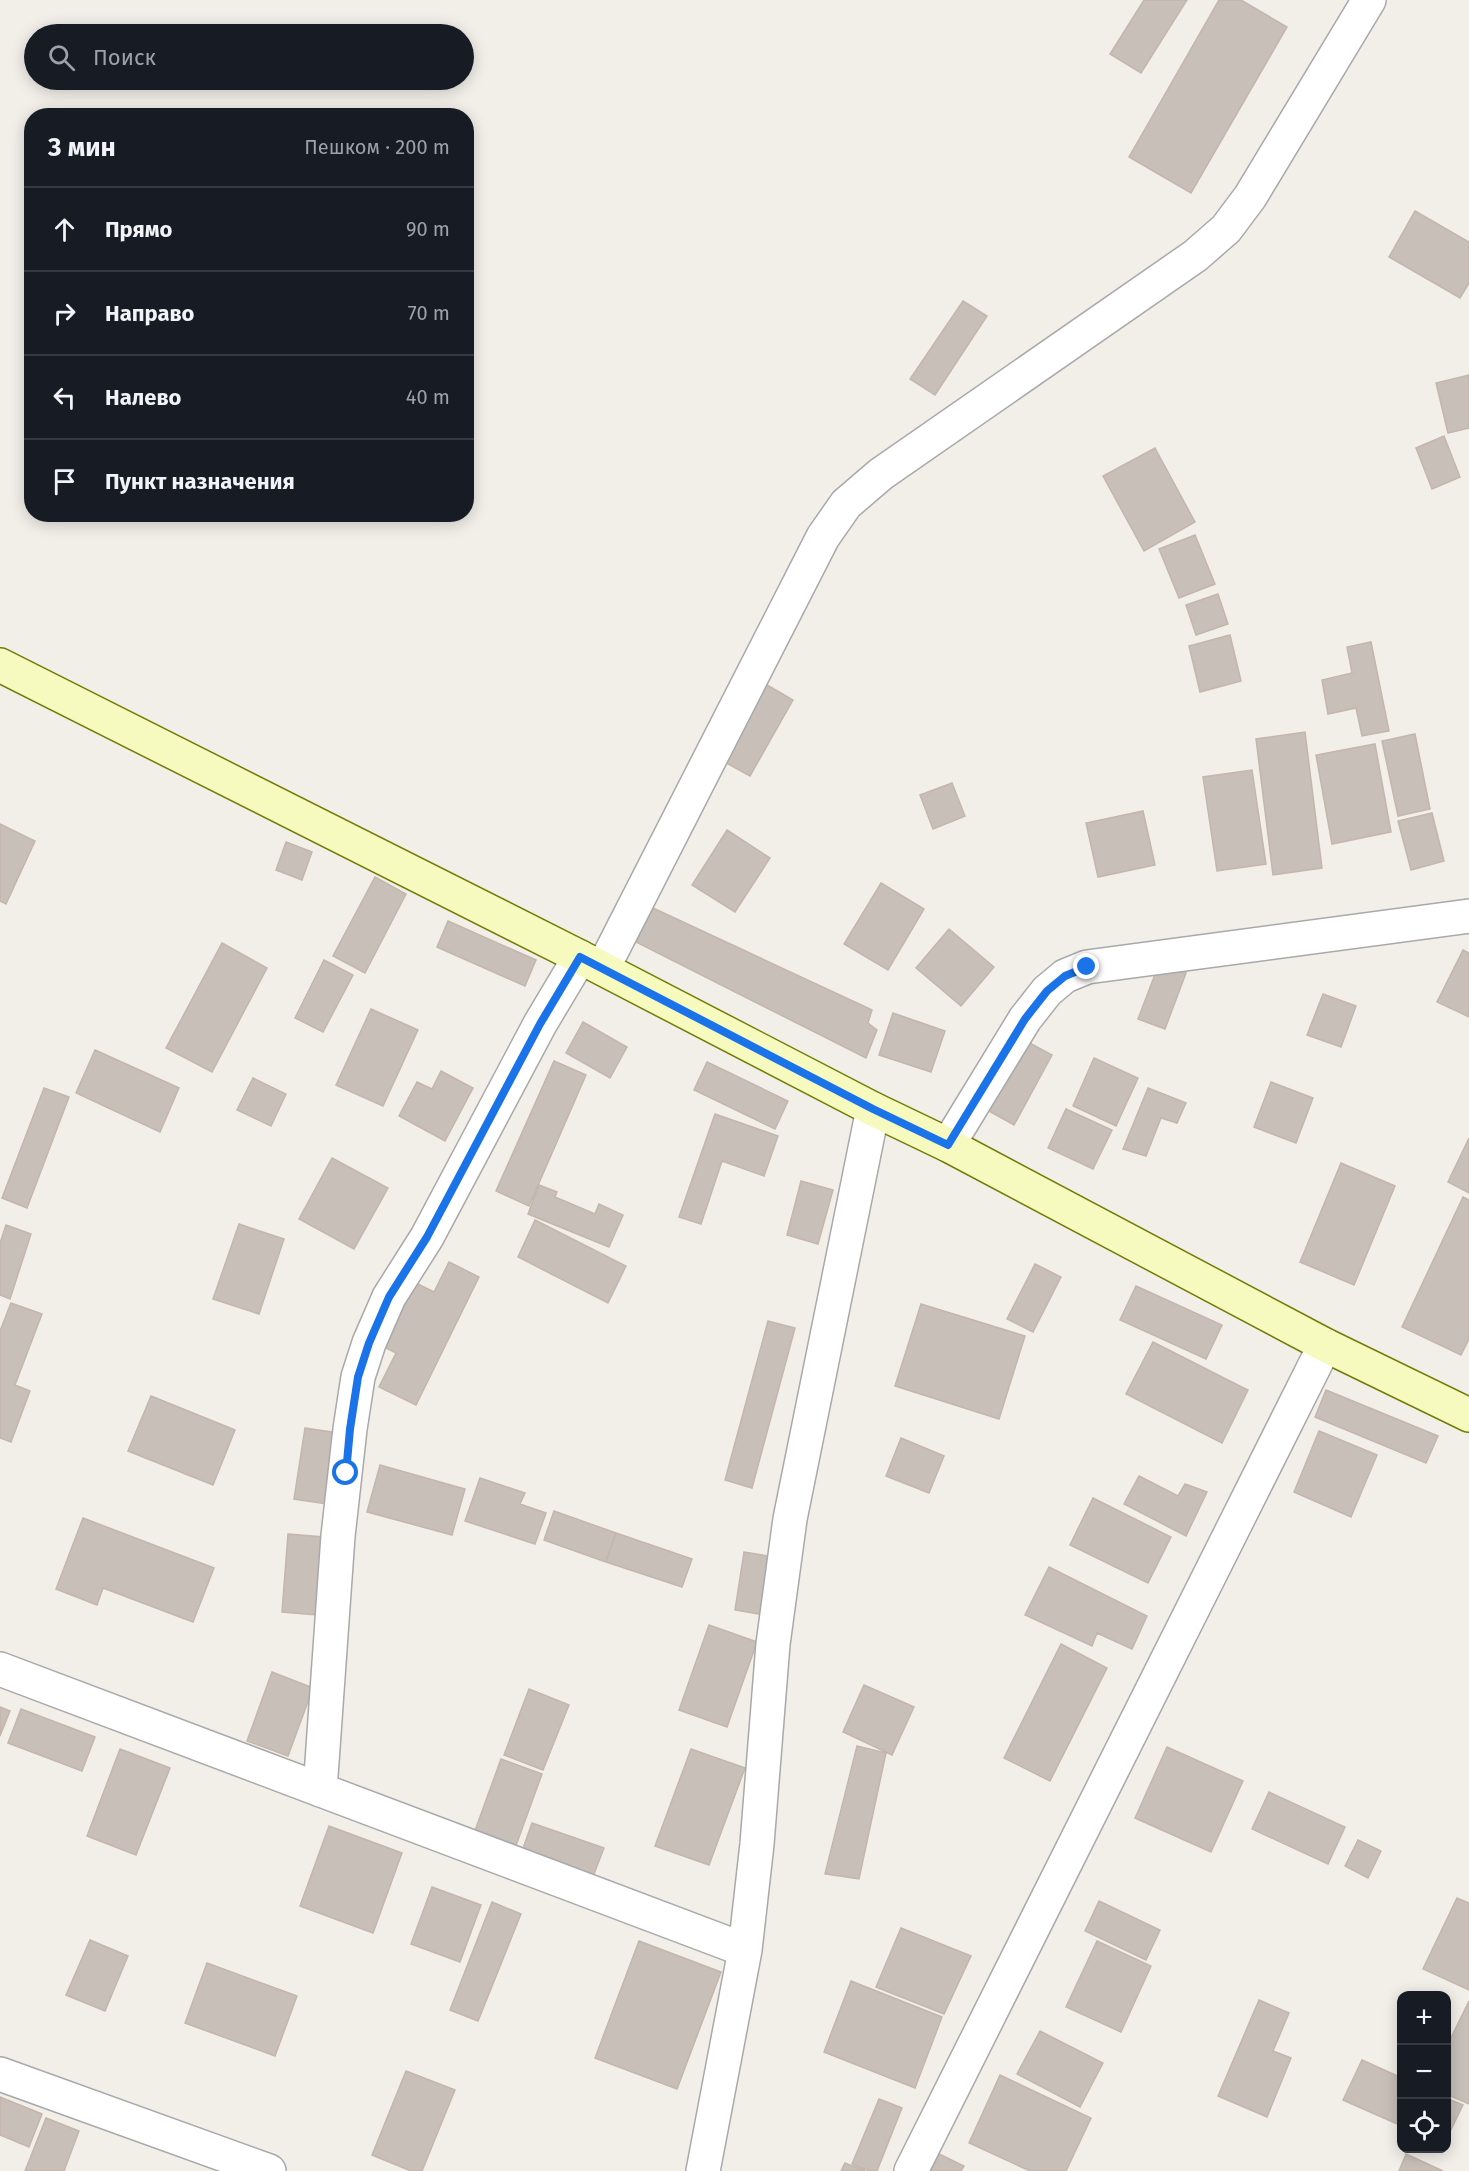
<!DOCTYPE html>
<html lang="ru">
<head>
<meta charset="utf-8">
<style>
  :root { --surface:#171b24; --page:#242831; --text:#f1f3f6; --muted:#9ea1a6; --line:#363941 }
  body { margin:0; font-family:"Fira Sans",sans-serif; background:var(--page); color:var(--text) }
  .controls { position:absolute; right:18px; bottom:18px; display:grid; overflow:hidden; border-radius:12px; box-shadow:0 3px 15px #0003 }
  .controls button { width:54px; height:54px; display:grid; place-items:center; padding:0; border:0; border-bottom:2px solid var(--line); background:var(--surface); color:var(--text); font:30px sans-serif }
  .stop { position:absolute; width:18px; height:18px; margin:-14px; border:4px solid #1a73e8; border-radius:50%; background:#fff }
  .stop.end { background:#1a73e8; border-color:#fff; box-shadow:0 2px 6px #0008 }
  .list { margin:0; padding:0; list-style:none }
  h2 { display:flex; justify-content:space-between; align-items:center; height:78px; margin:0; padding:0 24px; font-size:26px }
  h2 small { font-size:20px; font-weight:400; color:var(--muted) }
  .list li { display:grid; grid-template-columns:39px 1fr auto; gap:18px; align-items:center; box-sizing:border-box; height:84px; padding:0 24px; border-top:2px solid var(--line) }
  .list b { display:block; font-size:22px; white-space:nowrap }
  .list em { font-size:20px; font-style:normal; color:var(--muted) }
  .icon { flex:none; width:33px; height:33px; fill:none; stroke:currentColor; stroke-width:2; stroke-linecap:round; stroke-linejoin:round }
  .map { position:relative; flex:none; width:1469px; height:2171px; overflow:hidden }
  .search { position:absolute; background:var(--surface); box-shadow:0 3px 15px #0003; left:24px; top:24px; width:450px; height:66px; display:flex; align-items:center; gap:15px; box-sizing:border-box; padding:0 21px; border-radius:33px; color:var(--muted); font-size:22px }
  .panel { position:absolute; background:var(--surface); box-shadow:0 3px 15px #0003; left:24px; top:108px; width:450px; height:414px; border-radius:24px }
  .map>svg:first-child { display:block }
  .building { fill:#c7bfb8; stroke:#c4b6ab; stroke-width:1.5 }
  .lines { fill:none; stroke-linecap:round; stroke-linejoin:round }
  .street-casing { stroke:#a9a9a9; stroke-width:36 }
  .secondary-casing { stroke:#707d05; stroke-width:36 }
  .street { stroke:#fff; stroke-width:33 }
  .secondary { stroke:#f7fabf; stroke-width:33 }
  .route { stroke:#1a73e8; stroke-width:8 }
</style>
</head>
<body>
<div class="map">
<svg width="1469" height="2171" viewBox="0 0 1469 2171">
  <rect width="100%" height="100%" fill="#f2efe9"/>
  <path class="building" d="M1144,0H1187L1141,73L1110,54Z
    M1219,0H1241L1287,27L1191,193L1129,157Z
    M1415,211L1469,242V283L1460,298L1389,257Z
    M963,301L987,316L935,395L910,379Z
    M1469,375V428L1448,433L1436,383Z
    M1444,436L1460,477L1432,489L1416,448Z
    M1155,448L1195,522L1144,551L1103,476Z
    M1195,535L1215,584L1179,598L1159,549Z
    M1218,594L1228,624L1196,635L1186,605Z
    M1230,635L1241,681L1200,692L1189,646Z
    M1371,642L1389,731L1362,736L1356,708L1328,714L1322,680L1352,673L1347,647Z
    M762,682L793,700L750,776L719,759Z
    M1305,732L1322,868L1273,875L1256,739Z
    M1415,734L1430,809L1398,816L1382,741Z
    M1375,744L1391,832L1332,844L1316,755Z
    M1252,770L1266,864L1217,871L1203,777Z
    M952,783L965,816L933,829L920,795Z
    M1143,811L1155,865L1098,877L1086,823Z
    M1432,813L1444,861L1411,870L1398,821Z
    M0,824L35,841L6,904L0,901Z
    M727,830L770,858L735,912L692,885Z
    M286,842L312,852L302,880L276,870Z
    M375,877L406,894L365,973L333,956Z
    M881,883L924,909L888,970L844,944Z
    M653,908L872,1010L868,1023L877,1030L866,1058L636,942Z
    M448,921L536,960L525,986L437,947Z
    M949,929L994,967L961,1006L916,968Z
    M222,943L267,968L212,1072L166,1048Z
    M1463,950L1469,953V1017L1437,1002Z
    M324,960L353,975L323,1032L295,1018Z
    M1159,964L1186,973L1165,1029L1138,1019Z
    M1323,994L1356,1006L1341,1047L1307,1035Z
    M371,1009L418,1030L383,1106L336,1085Z
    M893,1013L945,1031L931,1072L879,1055Z
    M583,1022L627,1047L610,1078L566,1053Z
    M1026,1041L1052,1055L1014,1125L987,1110Z
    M95,1050L179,1088L160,1132L76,1093Z
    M1094,1058L1138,1078L1116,1126L1073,1106Z
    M554,1061L586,1075L529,1206L496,1191Z
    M707,1062L788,1101L775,1129L694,1090Z
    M441,1071L473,1088L445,1141L399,1116L417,1082L432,1089Z
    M253,1078L286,1094L271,1126L237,1110Z
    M1271,1082L1313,1098L1296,1143L1254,1127Z
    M44,1088L69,1097L27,1208L2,1198Z
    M1148,1088L1186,1103L1177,1123L1161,1118L1146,1156L1123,1149Z
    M1066,1109L1112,1130L1093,1169L1048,1148Z
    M715,1114L778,1136L764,1176L722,1161L701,1224L679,1217Z
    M1469,1138V1193L1448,1182Z
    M332,1158L388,1188L354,1249L299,1219Z
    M1341,1163L1395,1186L1354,1285L1300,1262Z
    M801,1181L833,1190L818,1244L787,1235Z
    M539,1185L557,1192L555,1197L595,1214L599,1204L623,1215L609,1247L528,1214Z
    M1463,1197L1469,1200V1339L1461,1355L1402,1327Z
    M535,1220L626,1266L608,1303L518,1257Z
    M239,1224L284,1239L259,1314L213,1299Z
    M6,1225L31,1234L10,1299L0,1295V1243Z
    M449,1262L479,1277L416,1405L379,1387L396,1353L374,1342L406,1278L434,1292Z
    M1035,1264L1061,1277L1033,1332L1007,1319Z
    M1136,1286L1222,1325L1206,1359L1120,1320Z
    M11,1303L42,1314L15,1385L30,1391L11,1442L0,1438V1331Z
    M921,1304L1025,1336L999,1419L895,1386Z
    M768,1321L795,1328L752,1488L725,1480Z
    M1153,1342L1248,1390L1222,1443L1126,1394Z
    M1326,1390L1438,1436L1426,1463L1315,1417Z
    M151,1396L235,1430L213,1485L128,1451Z
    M305,1428L338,1433L327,1504L294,1499Z
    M1319,1431L1377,1455L1351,1517L1294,1492Z
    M901,1438L944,1456L929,1493L886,1476Z
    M380,1465L465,1489L452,1535L367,1512Z
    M1139,1476L1178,1496L1185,1484L1207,1492L1186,1536L1124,1504Z
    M480,1478L525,1493L520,1504L546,1513L535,1544L465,1521Z
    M1093,1498L1171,1537L1148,1583L1070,1545Z
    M554,1511L616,1533L606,1562L544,1540Z
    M83,1518L214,1568L193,1622L103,1588L97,1605L56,1589Z
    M616,1533L692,1559L682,1587L606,1562Z
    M288,1534L324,1537L317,1615L282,1612Z
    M744,1552L774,1557L764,1615L735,1610Z
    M1049,1567L1147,1616L1132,1649L1097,1633L1092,1646L1025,1615Z
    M709,1625L757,1642L727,1727L679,1710Z
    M1061,1644L1107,1668L1050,1781L1004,1758Z
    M272,1672L313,1688L288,1756L247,1741Z
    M864,1685L914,1707L892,1755L843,1732Z
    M529,1689L569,1705L543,1770L504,1755Z
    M0,1707L10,1711L0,1736Z
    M21,1709L95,1737L82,1771L8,1743Z
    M857,1746L886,1753L859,1879L825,1874Z
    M1167,1747L1243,1781L1211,1852L1135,1818Z
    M120,1749L170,1768L136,1855L87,1836Z
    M691,1749L745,1768L709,1865L655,1846Z
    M501,1759L542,1774L514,1851L473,1836Z
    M1269,1792L1345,1827L1328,1864L1252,1829Z
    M532,1823L604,1848L592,1879L521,1854Z
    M329,1826L402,1853L373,1933L300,1906Z
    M1358,1840L1381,1851L1368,1878L1345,1866Z
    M432,1887L481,1905L460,1962L411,1944Z
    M1457,1898L1469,1903V1990L1423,1969Z
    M1099,1901L1160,1930L1146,1960L1085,1931Z
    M492,1902L521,1914L478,2021L450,2010Z
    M901,1928L971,1956L944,2014L876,1987Z
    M90,1940L128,1956L105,2011L66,1995Z
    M639,1941L721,1972L677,2089L595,2058Z
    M1097,1941L1151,1966L1121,2032L1066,2007Z
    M207,1963L297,1996L275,2056L185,2023Z
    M851,1981L942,2017L915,2088L824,2052Z
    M1259,2000L1289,2013L1273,2051L1291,2058L1267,2117L1218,2096Z
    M1469,2001V2104L1446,2094V2048Z
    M1040,2031L1103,2063L1080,2107L1017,2074Z
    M1362,2060L1402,2078V2126L1343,2100Z
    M406,2071L455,2090L422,2171H411L372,2155Z
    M1000,2075L1091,2118L1066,2171H1030L969,2143Z
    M0,2097L42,2114L29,2147L0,2135Z
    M1446,2098L1463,2105L1446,2140Z
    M879,2099L902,2108L877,2171H869L852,2164Z
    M46,2118L79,2131L64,2171H25Z
    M937,2153L964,2166L961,2171H928Z
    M1406,2154L1443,2171H1399Z
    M845,2163L852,2166L865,2171H841Z"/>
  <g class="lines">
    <defs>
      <path id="street" d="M603,968L823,537L846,504L881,474L1195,256L1226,229L1250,197L1369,0
        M948,1145L1025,1019L1047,991L1065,976L1087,967L1469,916
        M0,1669L745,1950
        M320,1790L338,1536L350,1429L358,1377L369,1343L389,1297L427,1237L540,1024L580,957
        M0,2074L269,2171
        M703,2171L745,1950L757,1844L773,1644L790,1519L873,1109
        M911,2171L1325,1345"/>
      <path id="secondary" d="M0,665L580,957L873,1109L948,1145L1325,1345L1469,1415"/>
    </defs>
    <use href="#street" class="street-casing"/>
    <use href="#secondary" class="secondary-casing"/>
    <use href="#street" class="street"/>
    <use href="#secondary" class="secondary"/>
  </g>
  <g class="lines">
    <path class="route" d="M346,1473L350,1429L358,1377L369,1343L389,1297L427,1237L540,1024L580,957L873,1109L948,1145L1025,1019L1047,991L1065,976L1087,967"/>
  </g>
</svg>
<div class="controls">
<button>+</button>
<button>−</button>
<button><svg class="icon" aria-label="locate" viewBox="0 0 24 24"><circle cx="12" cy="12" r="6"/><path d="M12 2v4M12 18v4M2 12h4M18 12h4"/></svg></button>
</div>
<div class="stop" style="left:346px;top:1473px"></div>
<div class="stop end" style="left:1087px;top:967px"></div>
<div class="search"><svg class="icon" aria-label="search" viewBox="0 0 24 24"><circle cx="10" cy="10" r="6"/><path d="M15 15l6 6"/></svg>Поиск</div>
<section class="panel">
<h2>3 мин<small>Пешком · 200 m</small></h2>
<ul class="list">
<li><svg class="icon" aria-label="ahead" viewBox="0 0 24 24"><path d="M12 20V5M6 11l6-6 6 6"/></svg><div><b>Прямо</b></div><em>90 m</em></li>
<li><svg class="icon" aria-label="right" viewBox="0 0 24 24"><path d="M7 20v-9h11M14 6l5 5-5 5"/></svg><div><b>Направо</b></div><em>70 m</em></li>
<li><svg class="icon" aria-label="left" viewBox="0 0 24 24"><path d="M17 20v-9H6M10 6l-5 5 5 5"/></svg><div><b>Налево</b></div><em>40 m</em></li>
<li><svg class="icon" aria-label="arrive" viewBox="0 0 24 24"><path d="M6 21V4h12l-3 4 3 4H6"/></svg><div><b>Пункт назначения</b></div></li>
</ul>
</section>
</div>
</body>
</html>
